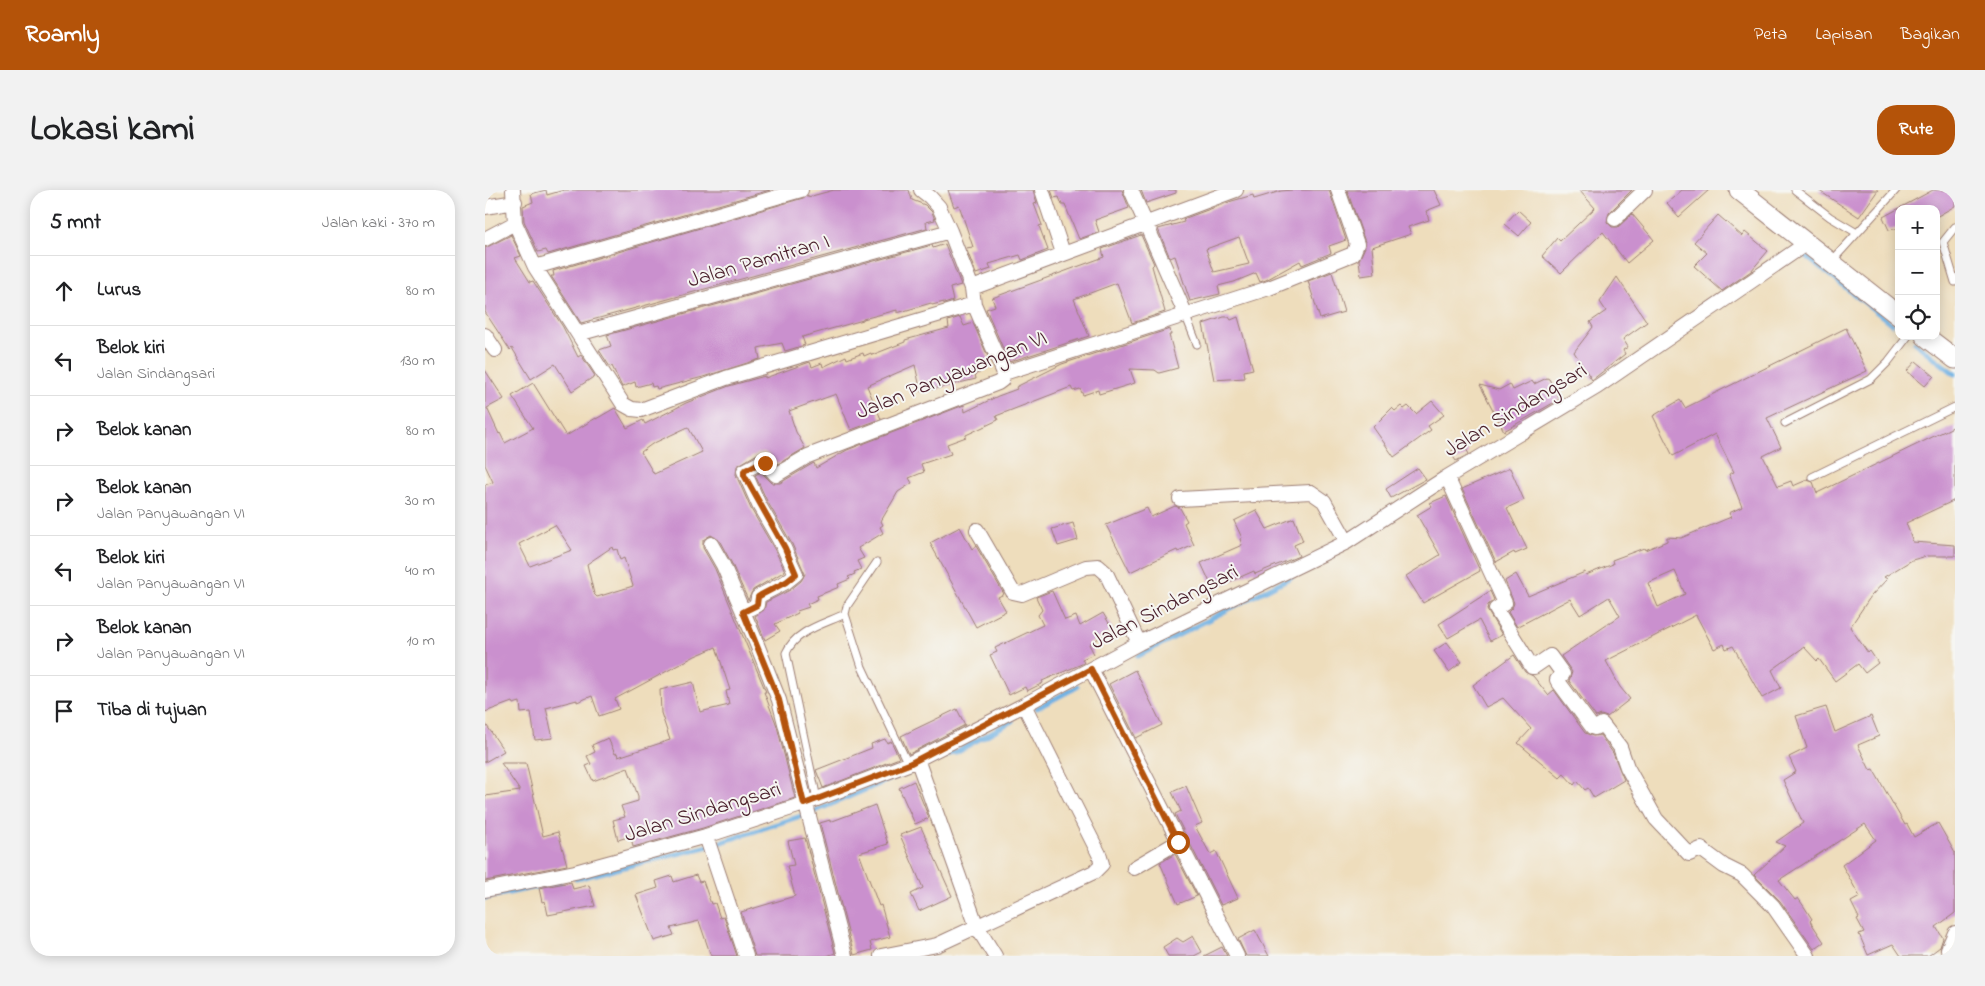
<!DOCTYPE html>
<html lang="id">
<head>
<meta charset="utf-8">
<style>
  :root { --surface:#fff; --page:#f2f2f2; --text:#202124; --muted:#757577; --line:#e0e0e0; --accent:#b45309 }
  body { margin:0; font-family:"Indie Flower",sans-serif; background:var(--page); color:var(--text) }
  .controls { position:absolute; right:15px; top:15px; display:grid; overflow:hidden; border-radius:10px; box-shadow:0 2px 12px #0003 }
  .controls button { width:45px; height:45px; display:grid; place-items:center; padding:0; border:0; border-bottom:1px solid var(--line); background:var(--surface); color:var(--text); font:25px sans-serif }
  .stop { position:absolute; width:15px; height:15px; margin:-11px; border:4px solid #b45309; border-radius:50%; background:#fff }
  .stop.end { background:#b45309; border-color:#fff; box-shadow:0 1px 5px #0008 }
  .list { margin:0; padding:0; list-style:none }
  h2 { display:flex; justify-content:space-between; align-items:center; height:65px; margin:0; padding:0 20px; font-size:21px }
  h2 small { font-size:16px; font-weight:400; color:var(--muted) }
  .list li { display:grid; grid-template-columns:32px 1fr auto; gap:15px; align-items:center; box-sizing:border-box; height:70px; padding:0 20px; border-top:1px solid var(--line) }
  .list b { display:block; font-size:19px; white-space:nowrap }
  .list p { margin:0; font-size:16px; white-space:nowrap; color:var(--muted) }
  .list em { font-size:16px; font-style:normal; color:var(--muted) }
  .icon { flex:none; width:28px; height:28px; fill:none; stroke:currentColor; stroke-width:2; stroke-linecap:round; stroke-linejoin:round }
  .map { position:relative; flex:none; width:1470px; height:766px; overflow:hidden; border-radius:20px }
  header { display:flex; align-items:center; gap:30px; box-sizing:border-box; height:70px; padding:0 25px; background:var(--accent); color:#fff }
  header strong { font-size:24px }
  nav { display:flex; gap:28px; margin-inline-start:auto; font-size:18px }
  .intro { display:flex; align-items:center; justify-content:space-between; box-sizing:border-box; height:120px; padding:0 30px }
  h1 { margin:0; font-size:35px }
  .button { padding:12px 22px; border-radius:20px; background:var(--accent); color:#fff; font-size:18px; font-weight:700 }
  main { display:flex; gap:30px; padding:0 30px }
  aside { flex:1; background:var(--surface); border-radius:20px; box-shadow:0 2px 12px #0003 }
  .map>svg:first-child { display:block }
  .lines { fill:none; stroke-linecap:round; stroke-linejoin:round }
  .stream { stroke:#6fb1e3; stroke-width:5 }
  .building { fill:#ca90ce; fill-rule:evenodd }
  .lane-casing { stroke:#9c7e74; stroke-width:9 }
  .street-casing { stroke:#9c7e74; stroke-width:16 }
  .secondary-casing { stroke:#9c7e74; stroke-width:21 }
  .lane { stroke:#fff; stroke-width:7 }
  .street { stroke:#fff; stroke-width:14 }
  .secondary { stroke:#fff; stroke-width:19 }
  .route { stroke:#b45309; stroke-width:6 }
  .labels { text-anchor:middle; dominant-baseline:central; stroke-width:4; stroke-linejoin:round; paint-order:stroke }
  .street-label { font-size:22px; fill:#4a1f2b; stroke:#f6f6f2 }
</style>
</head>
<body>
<header>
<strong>Roamly</strong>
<nav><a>Peta</a><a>Lapisan</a><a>Bagikan</a></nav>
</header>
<div class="intro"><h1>Lokasi kami</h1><a class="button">Rute</a></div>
<main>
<aside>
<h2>5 mnt<small>Jalan kaki · 370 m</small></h2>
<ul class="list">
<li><svg class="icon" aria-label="ahead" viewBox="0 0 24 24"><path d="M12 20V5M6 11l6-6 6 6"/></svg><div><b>Lurus</b></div><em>80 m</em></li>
<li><svg class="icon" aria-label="left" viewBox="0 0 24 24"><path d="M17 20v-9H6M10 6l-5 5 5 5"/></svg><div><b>Belok kiri</b><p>Jalan Sindangsari</p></div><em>130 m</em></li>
<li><svg class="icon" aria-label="right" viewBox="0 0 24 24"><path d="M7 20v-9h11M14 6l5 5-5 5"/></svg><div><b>Belok kanan</b></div><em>80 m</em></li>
<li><svg class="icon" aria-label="right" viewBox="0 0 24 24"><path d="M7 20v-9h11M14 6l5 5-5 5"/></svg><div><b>Belok kanan</b><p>Jalan Panyawangan VI</p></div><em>30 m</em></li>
<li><svg class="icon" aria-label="left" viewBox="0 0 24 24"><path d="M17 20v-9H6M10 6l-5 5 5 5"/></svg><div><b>Belok kiri</b><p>Jalan Panyawangan VI</p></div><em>40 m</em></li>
<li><svg class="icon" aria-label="right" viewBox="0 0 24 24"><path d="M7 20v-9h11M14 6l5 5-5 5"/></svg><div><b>Belok kanan</b><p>Jalan Panyawangan VI</p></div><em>10 m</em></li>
<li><svg class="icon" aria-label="arrive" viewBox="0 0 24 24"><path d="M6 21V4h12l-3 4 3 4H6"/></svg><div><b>Tiba di tujuan</b></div></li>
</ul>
</aside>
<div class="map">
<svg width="1470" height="766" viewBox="0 0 1470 766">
  <rect width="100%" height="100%" fill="#f6f6f2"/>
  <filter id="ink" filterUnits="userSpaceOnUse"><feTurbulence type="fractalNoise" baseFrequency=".02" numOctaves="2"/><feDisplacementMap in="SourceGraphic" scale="10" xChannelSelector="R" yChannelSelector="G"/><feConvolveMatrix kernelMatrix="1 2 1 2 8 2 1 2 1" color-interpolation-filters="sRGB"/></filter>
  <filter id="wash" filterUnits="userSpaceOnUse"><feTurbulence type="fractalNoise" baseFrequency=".0096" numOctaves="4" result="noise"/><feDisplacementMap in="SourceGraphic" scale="20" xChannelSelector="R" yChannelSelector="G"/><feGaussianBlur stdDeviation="1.12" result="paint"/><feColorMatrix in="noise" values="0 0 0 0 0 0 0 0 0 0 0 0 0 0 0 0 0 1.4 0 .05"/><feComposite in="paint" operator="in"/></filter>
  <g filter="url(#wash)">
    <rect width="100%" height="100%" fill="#eeddbc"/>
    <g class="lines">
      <path class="stream" d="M1312,66L1318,64L1407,134
        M1430,153L1470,184
        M653,466L806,387
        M552,518L592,497
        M446,572L471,562L527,531
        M91,689L228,655L328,622L425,581
        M0,708L75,692"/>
    </g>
    <g id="blocks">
      <path class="building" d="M61,0L62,5L79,0H285L63,64L61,60L53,62L39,31L38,16L48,12L46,4Z
        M349,0H424L427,10L440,15L447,22L450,30L441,32L442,38L96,133L66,86H69L68,81L318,8L323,5V7Z
        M463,0H548L552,13L549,14L557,35L554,36L563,60L537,70L535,65L504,74L506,79L491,84L481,58L488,57L474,15L469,17Z
        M566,0H637L644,18L610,30L614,42L594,49L580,15H577L574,7L569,8Z
        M656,0H691V3L661,13Z
        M807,0H844L861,50L844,56L846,63L817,75L815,71L781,90L775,92L771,83L749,92L733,96L735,104L705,111L690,66L685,68L673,39L699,32L698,29L747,11L768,5L769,9L796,1ZM754,47L764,74L729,82L721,59Z
        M862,0H949L956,15L941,21L944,30L923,37L926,44L887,57L890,84L876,86L874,70L880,57V52Z
        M1094,0H1147L1124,23L1122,32L1127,37H1133L1147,24L1169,50L1142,73L1118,42L1076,83L1057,66L1072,48L1075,51L1110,18Z
        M1197,0H1224L1194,27L1182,13Z
        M1333,0H1393L1374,27Z
        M1448,0H1470V16L1451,27V19H1414V38L1404,40L1398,27Z
        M1033,20L1046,32L1034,46L1020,34Z
        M1233,25L1257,46L1260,42L1283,61L1266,81L1237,101L1209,76L1222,63L1209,52Z
        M26,45L36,66L30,68L45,92L48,91L78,137L93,167L96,165L110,186L87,201L70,174L46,189L27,158L25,160L0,122V58Z
        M656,45L669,74L667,76L680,122L647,133L632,93L589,109L604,146L524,172L501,119L510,116L507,108L619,67L617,59Z
        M460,54L476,95L465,98L468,111L459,114V112L447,115L446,113L412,123V120L378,129V130L317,147L320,155L300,161L297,153L273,158L275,169L218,187L172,199L171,196L167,197L166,193L151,197L150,192L137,197L127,176L125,177L114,160L126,156L122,145L447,55L448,58Z
        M847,82L859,122L835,129L823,91Z
        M1132,87L1162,132L1138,149L1143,157L1138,160L1140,164L1107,190L1089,162L1108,137L1105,132L1121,121L1115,112Z
        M475,127L479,136L488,133L504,169L494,172L495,183L490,184L491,189L436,202L430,175L382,196L396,229L366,240L351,204L304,221L311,242L320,258L293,274L284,265L279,262L274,263L252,276L251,285L266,319L291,362L300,381L268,400L263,410L246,372L234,350L226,345L218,350V358L230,379L281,502H279L292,536L310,608L218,638L148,657L146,646L133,650L128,630L140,627L136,616L153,611V606L143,578L108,591L101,576L106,574L102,566L110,562L107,555L123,548L130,564L132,563L133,567L185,550L176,523L175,500L208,492L215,522L244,515L241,501L245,500L231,457L210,466L130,509L134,519L114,526L107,506L92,512V510L61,518L68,548L50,550L46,522L36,523L35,512L28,514L27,512L0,522V295L8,292L0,275V180L19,209L2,218L14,244L15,243L20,253L48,238L27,206L48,193L81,246L111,228V229L130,218L142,238L158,230L160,234L201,213L244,196L280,186V188L325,172L327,177L337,173L338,177L361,166L362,169L378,163L379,166L386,163L387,165L420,152V150L464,138L463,131ZM203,237L217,262L169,284L156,262L167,254ZM70,335L87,360L45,376L34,354ZM127,357L128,360L132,359L135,370L139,368L148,396L112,407L109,404L102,374Z
        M739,127H744L746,130L753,127L768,179L759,181L760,188L729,190L718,134Z
        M1361,138L1382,181L1282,228L1296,257L1278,266L1293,296L1306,291L1308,296L1322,290L1328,292L1332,303L1470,236V310L1421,333L1428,352L1470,355V366H1442L1427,370L1399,387L1402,389L1386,406L1365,437L1383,463L1385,461L1393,473L1380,483L1373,474L1350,491L1334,469L1332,471L1319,457L1287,480L1296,498L1277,508L1248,456L1241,459L1239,454L1229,459L1211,425L1121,471L1135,497L1145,509L1122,527L1116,525L1111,527L1084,491L1087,482L1076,466L1135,426L1124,407L1095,425L1085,409L1032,437L1023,422L1027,418L1029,413L1020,391L1031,384L1043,406L1088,387L1100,382L1101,385L1128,374L1127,370L1159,358L1160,360L1182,351V347L1196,348L1246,327L1244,323L1257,317L1244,284L1249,282L1230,244L1188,266L1168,226L1195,210L1200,218ZM1190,381L1200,404L1173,417L1163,393Z
        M685,139L686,145H684L693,178L674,183L670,180L645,179L650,193L614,204L613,200L598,205L595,199L588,201L586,197L511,226L513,230L481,245V247L462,254L466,264L436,274L439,282L424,288L427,293L413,302L396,331L398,335L395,337L398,343L373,358L379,368L372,371L376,379L369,382L370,384L363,387L365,389L353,394L354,397L332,406L333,409L322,414L324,417L312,421L313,423L290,434L295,441L280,450L270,426L279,420L281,412L305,400L316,391L320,384L307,354L282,311L270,285L276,282L287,293H295L327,274L329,273L331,278L362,260L479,215L480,222L513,206L532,199L531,197L577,174Z
        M1431,171L1449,186L1440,196L1422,181Z
        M1062,188L1064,189L1075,209L1019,241L995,195L1014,200L1025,194L1028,200L1047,191L1049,194Z
        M947,211L959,225L943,236L946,240L909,267L888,237L907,218L910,221L916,216L919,219L923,216L931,224Z
        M978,254L984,264L971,271L965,262Z
        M933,278L941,289L906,308L901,299Z
        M1025,278L1039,310L1022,318L1042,359L1030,364L1029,362L1011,372L977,299Z
        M961,306L995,381L938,413L921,386L955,365L932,325L947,316L945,313Z
        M690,316L695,318L702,331L699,333L709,355L693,362L692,360L645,382L621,335L662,318L666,327Z
        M771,320L782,339L809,328L818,351L809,355L814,366L770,384L769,381L728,399L716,373L757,355L755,349L757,348L749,331Z
        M588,333L593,350L573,356L567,339Z
        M475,337L487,359L491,356L519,404L513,407L521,421L491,437L445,353Z
        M567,401L580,430L591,426L595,436L618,423L628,440L604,454L609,464L597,469L599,473L557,491L558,493L542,501L540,497L524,505L505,465L512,462L510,458L558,435L553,425L557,420L551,407Z
        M1005,401L1009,410L1003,415L1002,420L1017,445L1005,451L994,430L963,448L954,434Z
        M962,452L977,472L964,482L949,461Z
        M1029,465L1040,482L1048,486L1063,505L1069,500L1100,543L1108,546L1115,545L1128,563L1139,590L1109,608L1103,598L1100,600L1092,591L1089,595L1079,584L1075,588L1033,553L1046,539L1018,508L1001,517L988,495Z
        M650,480L677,535L651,548L624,494Z
        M1341,517L1350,542L1386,526L1394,546L1373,555L1385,580L1388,579L1420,635L1422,634L1429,647L1453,633L1470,663V723L1451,737L1458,748L1455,757L1443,766H1416L1408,754L1383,765L1374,744L1379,742L1372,729L1374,728L1366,712L1375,707L1357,675L1391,650L1380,634L1294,690L1310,710L1313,708L1320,718L1327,729L1325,731L1339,752L1329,759L1295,711L1269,685L1300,656L1291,652L1318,633L1298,590L1311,582L1304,567L1322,558L1311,526Z
        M472,519L480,535L424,564L416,546Z
        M0,533L19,561L0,572Z
        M400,549L402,553L406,551L414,568L338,598L331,580L387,558L386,554Z
        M16,573H41L58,646L73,642L82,675L0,691V606L35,601Z
        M429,591L444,628L430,634L414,598Z
        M701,596L717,633L710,636L725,664L731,661L753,708L736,715L690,624L696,621L687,602Z
        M390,615L403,654L374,663L394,716L396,715L405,747L385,752L387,760L369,765L335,633L345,630V632Z
        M436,637L467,706L434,721L426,704L438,698L415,645Z
        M320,648L350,763L342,766H270L256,722L310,706L302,676L309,675L303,651Z
        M690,664L712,706L693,714L675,673Z
        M211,685L214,692L218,691L226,714L230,713L235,728L239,727L252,766H226L214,731L186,738L189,745L169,751L151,705L173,698L171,691L187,686L189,692Z
        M86,692L88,699L104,695L110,716L63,725L60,711L57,712L54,698Z
        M770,740L784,766H761L753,749Z
        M708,746L717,762L709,766H683L678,757L692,748L698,752Z
        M737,757L742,766H719Z"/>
    </g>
  </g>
  <g filter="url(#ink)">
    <use href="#blocks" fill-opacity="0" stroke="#9c7e74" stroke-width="1"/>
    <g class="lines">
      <defs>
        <path id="lane" d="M1310,0L1345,27L1372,43
          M1470,37L1458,52L1470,92
          M1346,72L1411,0
          M700,124L712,154
          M1300,233L1386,189L1403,172L1423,146
          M1327,287L1470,217
          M392,372L362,416L360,424L377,477L423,574
          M332,609L301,463C311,440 339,434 360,424"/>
        <path id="street" d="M28,0L30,33L50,77L138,214L147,219L156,220L241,188L489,114
          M436,0L445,7L454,17L465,41L487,98L489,114L519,183
          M557,0L578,63
          M646,0L700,123
          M0,17L30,12
          M1130,29L1160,0
          M0,49L30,33
          M50,77L316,0
          M487,98L751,0
          M93,144L465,41
          M0,145L10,160
          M519,183L784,98L868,64L872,54L853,0
          M962,287L1020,413L1011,419L1047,477H1049L1065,466L1078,484L1072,490L1107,537L1110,538L1117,534L1135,557L1142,577L1171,629L1204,664L1216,659L1239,676L1257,685L1288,716L1323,766
          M695,309L826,302L839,311L862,352
          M492,340L528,402L537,404L601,377L613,376L621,383L654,453
          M226,354L238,375L269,447L294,510L360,766
          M258,422L272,415L273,407L276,405L301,392L311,384L299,358L274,315L259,281L278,271L291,285L323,266L513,193L517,190L519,183
          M606,479L752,766
          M432,569L492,737L510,766
          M221,646L261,766
          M649,678L693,652
          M0,700L90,682L221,646L319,614L423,574L539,515L654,453L862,352L962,287L1112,197L1322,53
          M396,766L452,755L609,682L617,674L614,664L539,515
          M1464,766L1463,759L1470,743"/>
        <path id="secondary" d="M1254,0L1414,126
          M1440,146L1470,169"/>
      </defs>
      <use href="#lane" class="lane-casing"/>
      <use href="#street" class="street-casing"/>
      <use href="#secondary" class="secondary-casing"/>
      <use href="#lane" class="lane"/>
      <use href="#street" class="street"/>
      <use href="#secondary" class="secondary"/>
    </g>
  </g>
  <g class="lines" filter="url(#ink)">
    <path class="route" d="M280,273L278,271L259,281V285L300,358L311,384L301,392L276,405L273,407L272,415L258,422L294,510L319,614L424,574L606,479L693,652"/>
  </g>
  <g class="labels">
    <g class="street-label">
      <text transform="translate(274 72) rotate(-16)">Jalan Pamitran I</text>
      <text transform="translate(467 186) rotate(-22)">Jalan Panyawangan VI</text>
      <text transform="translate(1031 221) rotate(-31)">Jalan Sindangsari</text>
      <text transform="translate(680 418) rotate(-27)">Jalan Sindangsari</text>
      <text transform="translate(218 623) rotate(-17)">Jalan Sindangsari</text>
    </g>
  </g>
</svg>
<div class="controls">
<button>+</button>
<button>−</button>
<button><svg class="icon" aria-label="locate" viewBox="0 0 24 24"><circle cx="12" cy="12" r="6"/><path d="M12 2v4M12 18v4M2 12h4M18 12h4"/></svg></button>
</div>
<div class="stop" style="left:693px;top:652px"></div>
<div class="stop end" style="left:280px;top:273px"></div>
</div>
</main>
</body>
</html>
